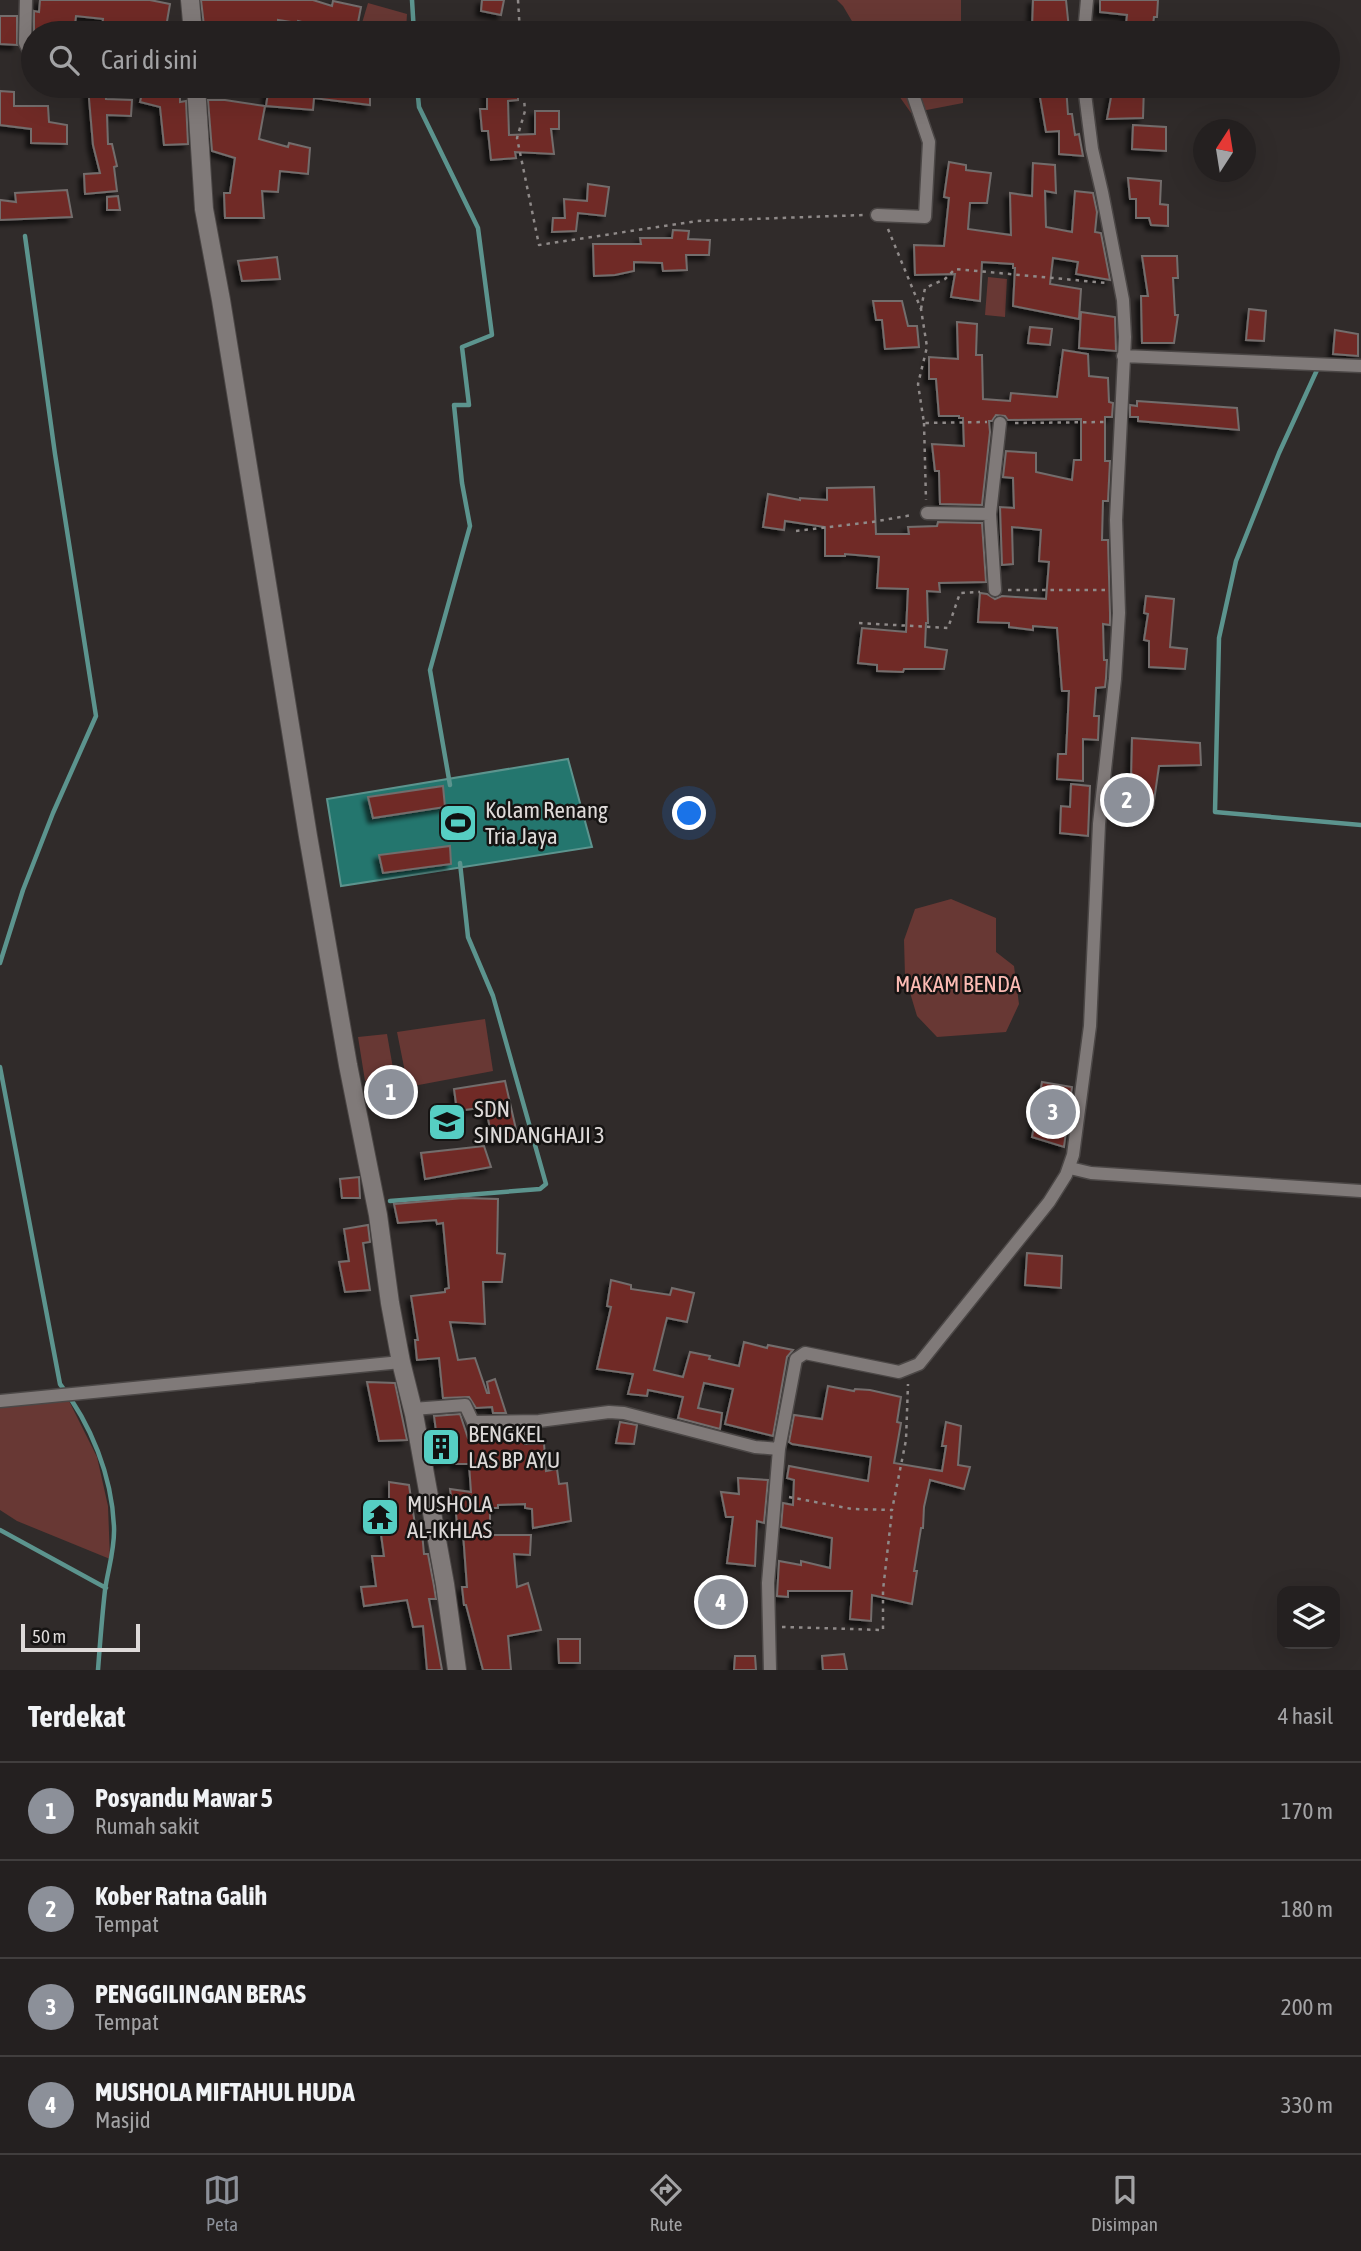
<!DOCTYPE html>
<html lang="id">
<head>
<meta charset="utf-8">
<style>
  :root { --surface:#242020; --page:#302d2d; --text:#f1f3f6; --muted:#a3a3a5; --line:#413e3e; --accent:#8c9099 }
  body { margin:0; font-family:"Asap Condensed",sans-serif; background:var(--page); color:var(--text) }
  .controls { position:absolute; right:21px; bottom:21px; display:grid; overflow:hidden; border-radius:14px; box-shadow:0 7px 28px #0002 }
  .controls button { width:63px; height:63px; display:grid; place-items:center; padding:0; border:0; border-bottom:2px solid var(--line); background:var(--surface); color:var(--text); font:35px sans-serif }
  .compass { position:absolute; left:1193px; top:119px; width:63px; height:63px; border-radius:50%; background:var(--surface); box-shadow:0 7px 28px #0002; rotate:12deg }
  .scale { position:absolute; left:21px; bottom:18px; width:119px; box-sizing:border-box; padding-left:7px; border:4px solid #dedad9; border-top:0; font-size:19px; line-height:24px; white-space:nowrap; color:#dedad9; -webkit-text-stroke:5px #161413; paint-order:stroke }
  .you { position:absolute; left:690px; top:814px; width:24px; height:24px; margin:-18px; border:5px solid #fff; border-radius:50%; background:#1a73e8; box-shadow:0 0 0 10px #1a73e833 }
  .badge { display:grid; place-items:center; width:46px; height:46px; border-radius:50%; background:var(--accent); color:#fff; font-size:23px; font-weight:700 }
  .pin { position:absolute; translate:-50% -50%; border:4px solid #fff; box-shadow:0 2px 7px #0006 }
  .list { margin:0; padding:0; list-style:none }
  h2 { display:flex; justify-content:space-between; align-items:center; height:91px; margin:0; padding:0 28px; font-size:30px }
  h2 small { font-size:23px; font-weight:400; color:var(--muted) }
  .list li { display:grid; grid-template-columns:46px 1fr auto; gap:21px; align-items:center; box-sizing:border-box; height:98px; padding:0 28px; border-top:2px solid var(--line) }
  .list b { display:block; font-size:26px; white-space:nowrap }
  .list p { margin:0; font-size:23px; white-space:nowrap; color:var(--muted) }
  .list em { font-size:23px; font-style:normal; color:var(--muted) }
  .icon { flex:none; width:38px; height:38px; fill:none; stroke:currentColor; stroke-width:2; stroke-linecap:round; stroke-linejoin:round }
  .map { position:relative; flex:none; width:1361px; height:1670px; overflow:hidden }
  .search { position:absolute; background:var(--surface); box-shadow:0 7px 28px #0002; left:21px; right:21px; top:21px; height:77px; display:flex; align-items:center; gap:18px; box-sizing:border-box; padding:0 24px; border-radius:38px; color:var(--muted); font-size:26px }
  .sheet { height:483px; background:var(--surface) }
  nav { display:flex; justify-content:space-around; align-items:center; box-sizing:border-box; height:98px; border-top:2px solid var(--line); background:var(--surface); font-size:19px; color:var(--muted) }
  nav a { display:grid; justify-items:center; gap:4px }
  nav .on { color:var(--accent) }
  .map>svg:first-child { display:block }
  .green { fill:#683834 }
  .water { fill:#24766e; stroke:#5c948e; stroke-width:2 }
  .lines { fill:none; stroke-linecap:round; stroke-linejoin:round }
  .stream { stroke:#5c948e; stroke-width:4.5 }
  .building { fill:#702c28; stroke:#736d6c; stroke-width:2; filter:url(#shadow) }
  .street-casing { stroke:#4b4746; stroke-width:15 }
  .secondary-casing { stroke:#4b4746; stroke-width:20 }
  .path { stroke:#8f8a89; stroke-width:2.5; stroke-dasharray:3.5 5; stroke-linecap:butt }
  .street { stroke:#807a79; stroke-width:12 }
  .secondary { stroke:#807a79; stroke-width:18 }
  .labels { text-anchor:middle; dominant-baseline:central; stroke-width:5; stroke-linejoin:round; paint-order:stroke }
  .poi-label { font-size:23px; fill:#dedad9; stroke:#161413; text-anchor:start }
  .park-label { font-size:23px; fill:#fcbbb4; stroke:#161413 }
</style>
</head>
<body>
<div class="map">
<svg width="1361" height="1670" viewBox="0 0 1361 1670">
  <defs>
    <filter id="shadow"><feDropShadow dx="-4.5" dy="4.5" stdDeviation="2" flood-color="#0009"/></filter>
  </defs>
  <rect width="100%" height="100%" fill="#302b2a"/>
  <path class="green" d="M837,0H961V33H859L843,6Z
    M368,3L407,14L406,30L359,33Z
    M892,86H963V103L911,113Z
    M988,277L1007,279L1005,317L985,315Z
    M951,899L996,918V952L1014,966L1019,1004L1006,1032L937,1037L917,1016L905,976L904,940L915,909Z
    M485,1019L493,1071L408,1087L397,1032Z
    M387,1034L394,1074L365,1081L358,1037Z
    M66,1395L97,1457L108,1506L110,1559L17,1521L0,1510V1404Z"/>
  <path class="water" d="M568,759L592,847L341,886L327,799Z"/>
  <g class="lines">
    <path class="stream" d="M412,0L414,33
      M417,86L419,107L478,228L492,335L462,347L469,405H454L462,483L470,526L430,670L450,785
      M1317,370L1279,453L1236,561L1219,638L1215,812L1361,825
      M0,963L23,890L53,813L96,716L55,454L25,236
      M0,1067L60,1384C91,1424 112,1476 114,1527C115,1549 108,1569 105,1590C102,1617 100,1643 98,1670
      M390,1201L540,1189L546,1184L493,996L468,937L460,863
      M0,1530L106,1588"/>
  </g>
  <path class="building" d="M40,0H150L170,4L165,33L102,28L103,19L76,16L74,33H34V11L39,12Z
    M201,0H313L332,6L333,1L361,7L356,33H339L298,21L297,23L278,20V29L231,27L230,31L204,26Z
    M482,0H504L501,15L481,11Z
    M1033,0H1066L1069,29L1032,28Z
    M1100,0H1158L1157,17H1154L1152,33H1125L1127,15L1100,12Z
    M0,16H17V45L0,44Z
    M269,86L333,88V86H370V105L314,98L313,110L266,106Z
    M501,86H518V100L508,101L509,135L535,134V111H559V129H551L554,154L515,152L516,158L491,160L488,131H482L480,109H487V89L501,87Z
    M1038,86H1066L1068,114H1072L1075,135L1079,134L1083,156L1059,154V131L1046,132Z
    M1113,86H1144L1143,118L1107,119Z
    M88,87H105L106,99L132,100L131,116L107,115L108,144H112L117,166L114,167L117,191L85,194L84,174L100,173L93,145Z
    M143,89L165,92V90L180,91V102L186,101L188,144L164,145L160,107L140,102Z
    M0,91L14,92V106H48L49,122L67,125V144L31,143V129L0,125Z
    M208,100H225L265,106L259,139L288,147L289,143L310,148L308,174L280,171L278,192L262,191L264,218H225L224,193H230L235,158L212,151Z
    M1133,125L1166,127V151L1132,149Z
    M949,162L966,165V170L991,173L987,203H970L968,229L1011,235L1010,193L1032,196L1033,163L1055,165L1056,193L1045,191L1046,227L1072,232L1075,191L1093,193L1097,212L1095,232L1101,233L1110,280L1076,274L1078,262L1053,258L1050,284L1081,289L1079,319L1013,306L1015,268H1013V264L982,262L980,301L951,297L955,274L915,275L914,245L944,246L949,198L944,197Z
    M1128,178L1161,181L1160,204L1168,205V226L1151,225L1149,218H1136V199H1130Z
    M588,184L609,187L605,216L578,213L576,231L552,232L553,218H565L564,199L587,201Z
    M67,190L72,217L0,220V200L16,202L15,193Z
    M118,196L120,210H107V197Z
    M673,230L689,231L688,239L710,240L709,255H686L687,270L663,271L662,263L634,262V271L615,275L594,276L593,244H641L640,238H672Z
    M1142,256H1177L1178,278H1173L1175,315H1178L1174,343H1142L1141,296H1148Z
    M277,257L280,279L242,281L238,261Z
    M873,301H902L908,326H917L919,347L885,349L882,320H876Z
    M1249,309L1266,311L1264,341L1246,340Z
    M1081,312L1115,317L1116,351L1079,348Z
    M957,322L977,324L976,355H982L983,399L1010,401L1011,393L1057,397L1063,350L1088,354L1089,376L1108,378L1109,402L1113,403L1112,417H1105V461H1110L1108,501H1103L1102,540H1108L1110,613V625L1103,624L1104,660H1107L1106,678L1105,687L1096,688L1094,716H1099L1098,740L1083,739V781L1057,779L1058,754H1066L1069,691H1062L1057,628L1033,626V630L1009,627V623L978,622L980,593L987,594L995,599L1002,596L1046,599L1049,562L1039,561L1041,530L1012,527L1013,564L1002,565L1000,507L1014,508L1013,478L1003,477L1006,451L1036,453V472L1072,480L1074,460H1081V419L1008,420L1005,416L996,415L992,421H989L990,432L982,505L940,504L939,471H935L932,444L964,446L963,418H959V416H939L936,379H929V357L958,359Z
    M1030,327L1052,329L1050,345L1028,343Z
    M1335,330L1358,334V356L1333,354Z
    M1137,401L1237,408L1239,430L1138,421V417H1130V405L1137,406Z
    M874,487L876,534H909L908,527L937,526L938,522L982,523L986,582L939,583L940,592L927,591L928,623H926L925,647L947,650L944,669H904L903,672L877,671V665L858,663L862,628L906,632L908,589L877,588L879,557L845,554V556H825V527L785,521L784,530L763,527L768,494L800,500V498L827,500V488Z
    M1146,596L1174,599L1170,647L1187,649L1185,669L1149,667V641L1144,640L1148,614L1144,613Z
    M1132,738L1200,743L1201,765L1159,766L1153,808L1115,805V791L1127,793L1128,780L1131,781Z
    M1071,784L1090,786L1088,836L1060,833L1061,806L1070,807Z
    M443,786L445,807L373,818L368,797Z
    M450,846L451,864L383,873L379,855Z
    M400,1080L404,1100L383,1104L378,1083Z
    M505,1081L518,1138L492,1140L486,1107L457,1111L454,1089Z
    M1042,1082L1072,1087L1064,1147L1032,1137Z
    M484,1146L491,1167L425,1179L421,1153Z
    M359,1177L360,1198H342L340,1179Z
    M464,1198L498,1199L497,1253L505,1254L502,1282H483L485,1324L450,1322L458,1360L475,1358L487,1393H489L487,1382L495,1379L506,1413H493L492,1407L476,1408L469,1397L443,1398L439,1358L417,1360L415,1340H418L411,1296L445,1292V1289L449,1288L443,1223L437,1224L436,1220L398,1223L394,1204Z
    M368,1225L370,1242L363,1243L370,1290L345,1292L339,1262L349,1261L344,1229Z
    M1027,1253L1062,1256L1061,1288L1025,1285Z
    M611,1280L631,1285V1289L670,1295L672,1288L694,1293L687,1322L667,1318L654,1370L683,1377L690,1352L710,1356L709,1359L739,1366L744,1342L767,1348L768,1345L793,1350L787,1357L773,1436L725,1424L733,1389L704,1383L698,1408L722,1413L720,1429L678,1418L683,1397L648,1390L647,1396L628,1394L633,1374L597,1369L611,1307L607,1306Z
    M367,1382L395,1383L407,1440L379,1441Z
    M828,1386L854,1391L855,1389L870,1390L901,1397L897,1422L901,1423L894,1463L942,1471L946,1446H942L946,1422L961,1426L958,1465L970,1467L964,1489L930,1480L924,1507L923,1528H921L914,1571H917L912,1604L872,1595L871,1621L850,1619L852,1591H788V1597L777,1596L779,1561L801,1565V1561L830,1568L832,1538L781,1527L783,1503L793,1505L794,1480L787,1478L789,1466L868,1481L871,1457L792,1444L789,1442L794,1415L822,1419Z
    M460,1414L468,1438L498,1440L497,1430H524L525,1444L544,1443L546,1471L557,1469L559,1484L567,1483L571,1521L533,1528L532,1509L525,1508V1504L498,1505V1508H490V1535H531L530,1555L514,1554L517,1587L528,1583L541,1630L508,1636L511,1670H483L466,1605H464L462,1587H467L463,1533H458L455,1504H452L450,1489L471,1492L469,1464H455L456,1459L435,1464L429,1433L436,1431L434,1416Z
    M620,1422L637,1425L634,1444L616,1443Z
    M738,1478L768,1480L764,1523L757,1521L755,1566L727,1563L733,1517H726L721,1492L739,1494Z
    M389,1482L409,1485L416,1531L422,1532L424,1554H428L434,1586L436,1599H429L442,1670H427L423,1626L413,1627L407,1600L364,1606L361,1587L376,1586L372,1556H384L380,1527L365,1526L370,1506L389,1507Z
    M709,1588L740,1592L735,1616L702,1612Z
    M558,1639H580V1663H559Z
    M844,1654L847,1670H823L822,1656Z
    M735,1656H755L756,1670H734Z"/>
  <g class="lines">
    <defs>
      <path id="street" d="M26,0L25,43L29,51L33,52
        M1084,33L1087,0
        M877,215L925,217L929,142L910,86
        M1123,356L1361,366
        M927,513L990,514
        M995,590L990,514L1000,423
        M1070,1168L1091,1173L1361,1191
        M0,1401L401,1362
        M413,1409L465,1405L473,1422L539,1421L609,1412L624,1413L755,1447L779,1449
        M770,1670L768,1583L779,1449L796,1359L805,1353L899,1372L919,1364L1049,1202L1066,1175L1073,1155L1090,1026L1099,824L1115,679L1119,613L1116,520L1125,337L1123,300L1102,192L1092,149L1084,86"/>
      <path id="secondary" d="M190,0L193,33
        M196,86L204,209L221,300L308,836L348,1065L378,1215L390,1303L401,1362L414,1414L445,1584L457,1670"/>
    </defs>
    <use href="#street" class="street-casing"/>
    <use href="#secondary" class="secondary-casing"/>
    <path class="path" d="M518,0L520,33
      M523,86L525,111L517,138L539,245L697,221L863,215
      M888,229L921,309L927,347L918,384L924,423L987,422
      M921,309L925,288L945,279L955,269L1107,283
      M924,423L926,500
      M1015,423L1106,422
      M796,531L872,522L912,515
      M1008,590H1106
      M859,623L948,628L960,593L980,592
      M789,1497L852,1509L892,1510L906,1440L908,1384
      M782,1627L883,1630V1590L892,1511"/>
    <use href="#street" class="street"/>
    <use href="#secondary" class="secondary"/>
  </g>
  <defs>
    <symbol id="stadium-square" viewBox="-11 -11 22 22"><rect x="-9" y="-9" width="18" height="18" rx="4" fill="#56cec3" stroke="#161413"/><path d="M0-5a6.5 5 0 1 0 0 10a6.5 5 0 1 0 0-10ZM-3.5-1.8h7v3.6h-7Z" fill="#111"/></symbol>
    <symbol id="school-square" viewBox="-11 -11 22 22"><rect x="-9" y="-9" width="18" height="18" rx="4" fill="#56cec3" stroke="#161413"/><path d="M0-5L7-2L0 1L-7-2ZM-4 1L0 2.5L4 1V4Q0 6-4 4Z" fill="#111"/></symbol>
    <symbol id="building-square" viewBox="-11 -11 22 22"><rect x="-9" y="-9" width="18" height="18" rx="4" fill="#56cec3" stroke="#161413"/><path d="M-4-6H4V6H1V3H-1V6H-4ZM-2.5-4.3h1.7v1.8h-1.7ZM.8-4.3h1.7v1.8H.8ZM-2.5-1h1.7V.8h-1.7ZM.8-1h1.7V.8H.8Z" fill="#111"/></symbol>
    <symbol id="temple-square" viewBox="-11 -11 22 22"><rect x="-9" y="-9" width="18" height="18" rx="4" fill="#56cec3" stroke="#161413"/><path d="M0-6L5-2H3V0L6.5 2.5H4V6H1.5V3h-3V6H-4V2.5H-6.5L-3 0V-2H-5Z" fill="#111"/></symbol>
  </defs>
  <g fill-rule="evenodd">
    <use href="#stadium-square" x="436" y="801" width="44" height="44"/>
    <use href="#school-square" x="425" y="1100" width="44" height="44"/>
    <use href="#building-square" x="419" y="1425" width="44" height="44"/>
    <use href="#temple-square" x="358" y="1495" width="44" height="44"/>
  </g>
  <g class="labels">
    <g class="poi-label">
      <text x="485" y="810">Kolam Renang<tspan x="485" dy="26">Tria Jaya</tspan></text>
      <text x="474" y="1109">SDN<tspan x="474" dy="26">SINDANGHAJI 3</tspan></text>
      <text x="468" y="1434">BENGKEL<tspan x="468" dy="26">LAS BP AYU</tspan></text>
      <text x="407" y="1504">MUSHOLA<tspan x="407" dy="26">AL-IKHLAS</tspan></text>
    </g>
    <g class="park-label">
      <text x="958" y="984">MAKAM BENDA</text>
    </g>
  </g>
</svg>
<div class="controls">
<button><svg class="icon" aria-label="layers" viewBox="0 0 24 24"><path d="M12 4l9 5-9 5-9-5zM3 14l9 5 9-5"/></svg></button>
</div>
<svg class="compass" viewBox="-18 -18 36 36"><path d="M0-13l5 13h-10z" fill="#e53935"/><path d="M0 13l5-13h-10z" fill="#a3a3a5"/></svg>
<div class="scale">50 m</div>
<div class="you"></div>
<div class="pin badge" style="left:391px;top:1092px">1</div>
<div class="pin badge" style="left:1127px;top:800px">2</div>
<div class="pin badge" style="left:1053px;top:1112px">3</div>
<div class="pin badge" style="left:721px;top:1602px">4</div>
<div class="search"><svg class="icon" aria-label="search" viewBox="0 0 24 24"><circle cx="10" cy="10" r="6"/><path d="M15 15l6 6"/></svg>Cari di sini</div>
</div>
<section class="sheet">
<h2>Terdekat<small>4 hasil</small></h2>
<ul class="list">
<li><span class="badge">1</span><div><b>Posyandu Mawar 5</b><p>Rumah sakit</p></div><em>170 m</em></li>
<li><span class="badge">2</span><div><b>Kober Ratna Galih</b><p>Tempat</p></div><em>180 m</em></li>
<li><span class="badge">3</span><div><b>PENGGILINGAN BERAS</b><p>Tempat</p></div><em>200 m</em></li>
<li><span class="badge">4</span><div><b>MUSHOLA MIFTAHUL HUDA</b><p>Masjid</p></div><em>330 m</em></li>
</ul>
</section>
<nav>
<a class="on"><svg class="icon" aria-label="map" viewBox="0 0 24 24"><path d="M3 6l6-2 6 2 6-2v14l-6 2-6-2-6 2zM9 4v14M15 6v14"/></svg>Peta</a>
<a><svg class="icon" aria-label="directions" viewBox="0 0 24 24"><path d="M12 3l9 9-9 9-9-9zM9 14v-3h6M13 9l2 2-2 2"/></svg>Rute</a>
<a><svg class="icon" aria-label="saved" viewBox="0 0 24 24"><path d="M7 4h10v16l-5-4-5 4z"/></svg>Disimpan</a>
</nav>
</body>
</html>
